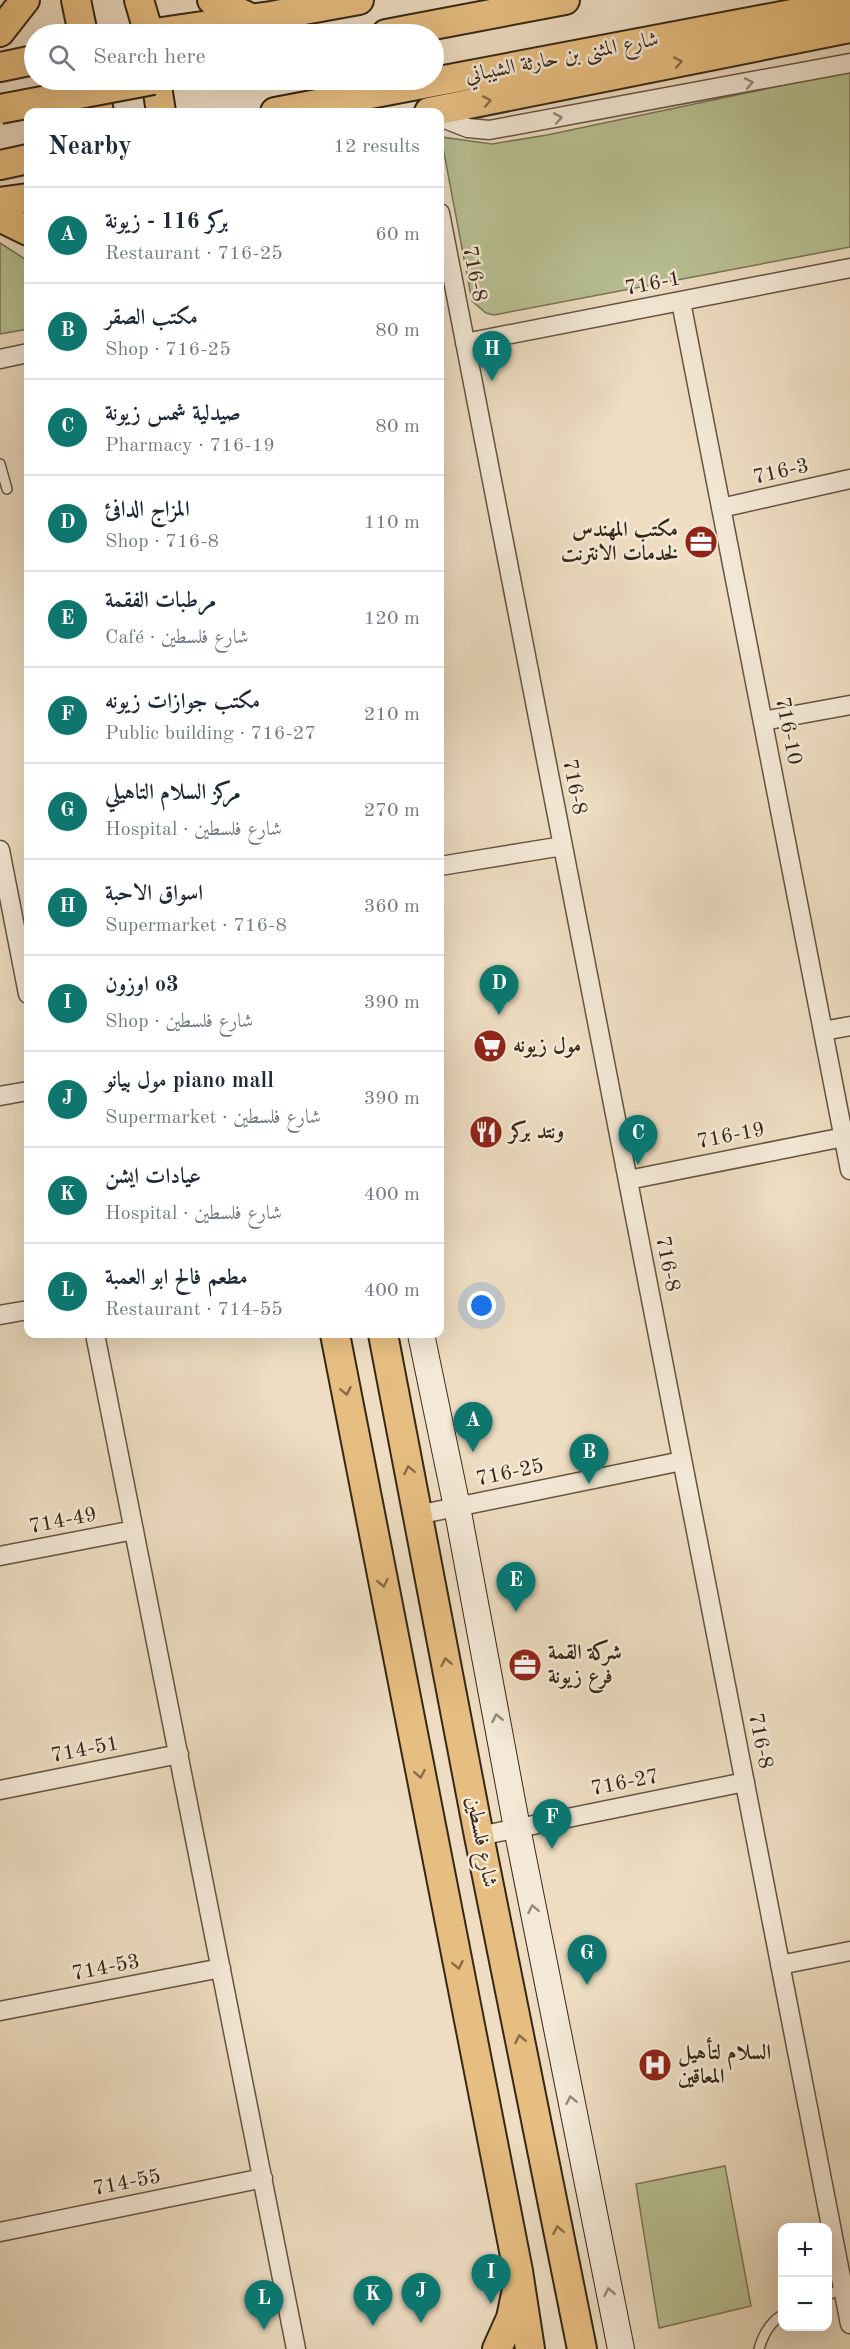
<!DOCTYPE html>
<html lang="en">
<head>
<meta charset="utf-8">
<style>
  :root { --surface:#fff; --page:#f2f2f3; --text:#1f2937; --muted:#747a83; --line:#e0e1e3; --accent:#0f766e }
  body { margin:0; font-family:"Old Standard TT",Amiri,serif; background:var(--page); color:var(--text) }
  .controls { position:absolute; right:18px; bottom:18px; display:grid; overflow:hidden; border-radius:12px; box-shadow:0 6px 24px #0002 }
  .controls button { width:54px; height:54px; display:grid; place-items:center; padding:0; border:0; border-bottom:2px solid var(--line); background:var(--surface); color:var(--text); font:30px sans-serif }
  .you { position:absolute; left:482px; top:1306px; width:21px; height:21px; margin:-15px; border:4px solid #fff; border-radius:50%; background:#1a73e8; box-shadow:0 0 0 9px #1a73e833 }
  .badge { display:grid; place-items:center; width:39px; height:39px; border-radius:50%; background:var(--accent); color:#fff; font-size:20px; font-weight:700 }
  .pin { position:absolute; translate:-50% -50px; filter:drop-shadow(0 2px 3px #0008) }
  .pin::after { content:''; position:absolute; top:32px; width:21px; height:18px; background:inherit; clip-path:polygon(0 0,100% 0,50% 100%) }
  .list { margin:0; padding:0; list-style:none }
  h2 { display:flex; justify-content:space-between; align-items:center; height:78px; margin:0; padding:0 24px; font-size:26px }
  h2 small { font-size:20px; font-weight:400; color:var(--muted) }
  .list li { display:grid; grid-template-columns:39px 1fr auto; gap:18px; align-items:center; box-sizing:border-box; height:96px; padding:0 24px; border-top:2px solid var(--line) }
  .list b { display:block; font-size:22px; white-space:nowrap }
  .list p { margin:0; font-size:20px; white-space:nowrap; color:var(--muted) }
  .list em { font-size:20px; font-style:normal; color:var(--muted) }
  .icon { flex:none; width:33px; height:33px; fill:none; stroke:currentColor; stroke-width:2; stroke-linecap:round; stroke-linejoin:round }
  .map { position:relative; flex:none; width:850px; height:2349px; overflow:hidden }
  .search { position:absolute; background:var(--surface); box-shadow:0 6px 24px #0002; left:24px; top:24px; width:420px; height:66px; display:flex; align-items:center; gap:15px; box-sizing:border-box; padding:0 21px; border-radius:33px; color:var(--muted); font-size:22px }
  .panel { position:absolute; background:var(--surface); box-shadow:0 6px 24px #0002; left:24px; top:108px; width:420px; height:1230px; border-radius:12px }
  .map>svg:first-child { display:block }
  .green { fill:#b8c194; stroke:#777455; stroke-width:1.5 }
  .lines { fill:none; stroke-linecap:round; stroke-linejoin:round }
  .lane-casing { stroke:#645441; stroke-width:12 }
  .street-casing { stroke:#645441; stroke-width:21 }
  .secondary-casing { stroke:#362716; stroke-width:28 }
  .primary-casing { stroke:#362716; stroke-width:32 }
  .lane { stroke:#f4e9d7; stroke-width:9 }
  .street { stroke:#f4e9d7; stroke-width:18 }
  .secondary { stroke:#f4e9d7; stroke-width:26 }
  .primary { stroke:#e7be81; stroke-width:28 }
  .primary-bridge-casing { stroke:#362716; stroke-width:32; stroke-linecap:butt }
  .primary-bridge { stroke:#e7be81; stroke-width:28 }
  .oneway { stroke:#866b46 }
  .oneway2 { stroke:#958876 }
  .labels { text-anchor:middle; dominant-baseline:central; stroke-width:5; stroke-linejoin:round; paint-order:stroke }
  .street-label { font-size:21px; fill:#362716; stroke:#f4e9d7 }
  .poi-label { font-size:21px; font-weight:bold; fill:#362716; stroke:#f4e9d7; text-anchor:start }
</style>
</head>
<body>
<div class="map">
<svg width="850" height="2349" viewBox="0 0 850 2349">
  <rect width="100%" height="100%" fill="#eeddc2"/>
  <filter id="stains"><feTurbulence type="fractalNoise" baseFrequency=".00333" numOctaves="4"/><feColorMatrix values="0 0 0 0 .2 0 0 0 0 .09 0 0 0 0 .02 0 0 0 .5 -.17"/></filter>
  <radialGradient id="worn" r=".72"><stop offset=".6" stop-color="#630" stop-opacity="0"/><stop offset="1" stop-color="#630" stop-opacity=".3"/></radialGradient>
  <path class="green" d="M850,71V247L494,315L486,313L472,301L441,137L492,144L547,135Z
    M0,243L28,261V329L0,334Z
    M725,2166L751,2306L659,2328L636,2184Z"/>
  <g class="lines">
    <defs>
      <path id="lane" d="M0,464L7,489
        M828,2295L843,2288
        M759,2349C763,2335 769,2323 782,2315"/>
      <path id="street" d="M440,117L468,128L489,130L850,63
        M440,213L850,2324
        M681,302L850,1170
        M465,343L850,268
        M0,359L28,353
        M721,508L850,479
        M763,721L850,705
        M0,850L28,994
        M440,866L563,846
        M823,1031L850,1026
        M0,1096L28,1091
        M628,1180L844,1137
        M0,1315L28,1310
        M95,1334L296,2349
        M417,1515L682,1461
        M0,1556L134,1530
        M0,1790L179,1754
        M479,1836L745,1782
        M780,1965L850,1951
        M0,2011L221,1968
        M0,2232L263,2178"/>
      <path id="secondary" d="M421,1334L457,1507L517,1828L621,2349"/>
      <path id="primary" d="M76,0L83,34
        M139,0L149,34
        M212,0L253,19
        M0,32L25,0
        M148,34L271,16L359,0
        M386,34L565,0
        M0,67L34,60
        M92,80L99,112
        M156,80L161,112
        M275,112L850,3
        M429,112L850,28
        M0,165L28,159
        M0,202L28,198
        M0,217L28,231
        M335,1334L518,2271L530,2349
        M383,1334L479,1836L582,2349
        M497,2349L511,2318L516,2294"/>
    </defs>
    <use href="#lane" class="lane-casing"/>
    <use href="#street" class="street-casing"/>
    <use href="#secondary" class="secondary-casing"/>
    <use href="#primary" class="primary-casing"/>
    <use href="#lane" class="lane"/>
    <use href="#street" class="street"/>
    <use href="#secondary" class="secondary"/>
    <use href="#primary" class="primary"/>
    <defs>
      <path id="primary-bridge" d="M0,109L153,80"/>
    </defs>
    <use href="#primary-bridge" class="primary-bridge-casing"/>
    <use href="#primary-bridge" class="primary-bridge"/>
  </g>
  <defs><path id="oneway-chevron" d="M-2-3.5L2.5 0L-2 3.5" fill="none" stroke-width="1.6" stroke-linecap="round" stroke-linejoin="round" transform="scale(1.5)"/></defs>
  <g class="oneway">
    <use href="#oneway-chevron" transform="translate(678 62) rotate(-11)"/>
    <use href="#oneway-chevron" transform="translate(487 101) rotate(-11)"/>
    <use href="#oneway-chevron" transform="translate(346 1391) rotate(79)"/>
    <use href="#oneway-chevron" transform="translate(409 1470) rotate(-101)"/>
    <use href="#oneway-chevron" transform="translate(383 1583) rotate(79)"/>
    <use href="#oneway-chevron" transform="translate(446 1662) rotate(-101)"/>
    <use href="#oneway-chevron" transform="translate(420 1774) rotate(79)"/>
    <use href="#oneway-chevron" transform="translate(458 1965) rotate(79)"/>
    <use href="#oneway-chevron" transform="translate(520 2039) rotate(-101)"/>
    <use href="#oneway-chevron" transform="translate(558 2230) rotate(-101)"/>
  </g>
  <g class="oneway2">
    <use href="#oneway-chevron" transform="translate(749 83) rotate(-11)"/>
    <use href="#oneway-chevron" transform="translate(558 118) rotate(-10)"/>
    <use href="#oneway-chevron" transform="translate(497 1718) rotate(-101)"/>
    <use href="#oneway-chevron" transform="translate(533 1909) rotate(-101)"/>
    <use href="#oneway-chevron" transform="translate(571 2100) rotate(-101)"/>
    <use href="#oneway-chevron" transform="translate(609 2292) rotate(-101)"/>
  </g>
  <defs>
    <symbol id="office-disc" viewBox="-11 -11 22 22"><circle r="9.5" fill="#8f2418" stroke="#f4e9d7"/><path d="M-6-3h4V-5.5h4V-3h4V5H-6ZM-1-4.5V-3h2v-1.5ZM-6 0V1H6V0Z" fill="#fff"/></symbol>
    <symbol id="supermarket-disc" viewBox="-11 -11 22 22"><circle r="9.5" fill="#8f2418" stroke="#f4e9d7"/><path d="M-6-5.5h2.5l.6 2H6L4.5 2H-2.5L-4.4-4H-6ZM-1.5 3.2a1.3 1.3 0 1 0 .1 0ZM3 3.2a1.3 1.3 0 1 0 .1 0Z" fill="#fff"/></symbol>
    <symbol id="restaurant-disc" viewBox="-11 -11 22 22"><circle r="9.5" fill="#8f2418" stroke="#f4e9d7"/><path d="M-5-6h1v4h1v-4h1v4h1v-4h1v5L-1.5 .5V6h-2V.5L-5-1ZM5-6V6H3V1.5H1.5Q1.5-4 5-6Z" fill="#fff"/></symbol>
    <symbol id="hospital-disc" viewBox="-11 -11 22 22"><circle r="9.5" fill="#8f2418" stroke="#f4e9d7"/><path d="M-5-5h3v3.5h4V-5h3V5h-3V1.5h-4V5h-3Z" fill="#fff"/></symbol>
  </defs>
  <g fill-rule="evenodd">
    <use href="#office-disc" x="682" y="523" width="38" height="38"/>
    <use href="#supermarket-disc" x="471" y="1027" width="38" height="38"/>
    <use href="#restaurant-disc" x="467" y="1113" width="38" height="38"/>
    <use href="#office-disc" x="506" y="1646" width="38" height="38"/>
    <use href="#hospital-disc" x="636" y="2046" width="38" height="38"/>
  </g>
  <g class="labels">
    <g class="street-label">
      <text transform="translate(562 58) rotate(-11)">شارع المثنى بن حارثة الشيباني</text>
      <text transform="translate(474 274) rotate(79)">716-8</text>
      <text transform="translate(653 284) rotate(-11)">716-1</text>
      <text transform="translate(781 472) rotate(-13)">716-3</text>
      <text transform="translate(788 731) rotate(79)">716-10</text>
      <text transform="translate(574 787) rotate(79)">716-8</text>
      <text transform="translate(731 1136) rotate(-11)">716-19</text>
      <text transform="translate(667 1264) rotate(79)">716-8</text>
      <text transform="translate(510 1473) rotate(-12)">716-25</text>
      <text transform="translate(63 1521) rotate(-11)">714-49</text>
      <text transform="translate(760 1741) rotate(79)">716-8</text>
      <text transform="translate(85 1750) rotate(-11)">714-51</text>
      <text transform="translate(625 1783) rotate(-11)">716-27</text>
      <text transform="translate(481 1842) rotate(79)">شارع فلسطين</text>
      <text transform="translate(106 1968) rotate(-11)">714-53</text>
      <text transform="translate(127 2183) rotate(-11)">714-55</text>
    </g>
    <g class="poi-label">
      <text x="678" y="530" text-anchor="end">مكتب المهندس<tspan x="678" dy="24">لخدمات الانترنت</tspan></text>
      <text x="513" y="1046">مول زيونه</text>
      <text x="509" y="1132">ونتد بركر</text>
      <text x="548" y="1653">شركة القمة<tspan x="548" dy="24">فرع زيونة</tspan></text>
      <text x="678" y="2053">السلام لتأهيل<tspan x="678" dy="24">المعاقين</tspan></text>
    </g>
  </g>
  <rect width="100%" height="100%" filter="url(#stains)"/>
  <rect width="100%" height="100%" fill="url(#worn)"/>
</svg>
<div class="controls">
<button>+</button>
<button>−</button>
</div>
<div class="you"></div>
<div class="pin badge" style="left:473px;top:1452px">A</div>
<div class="pin badge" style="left:589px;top:1484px">B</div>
<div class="pin badge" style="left:638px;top:1165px">C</div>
<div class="pin badge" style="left:499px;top:1015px">D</div>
<div class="pin badge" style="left:516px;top:1612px">E</div>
<div class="pin badge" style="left:552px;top:1849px">F</div>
<div class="pin badge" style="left:587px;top:1985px">G</div>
<div class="pin badge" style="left:492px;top:381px">H</div>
<div class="pin badge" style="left:491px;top:2304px">I</div>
<div class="pin badge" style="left:421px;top:2323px">J</div>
<div class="pin badge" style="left:373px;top:2326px">K</div>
<div class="pin badge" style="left:264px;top:2330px">L</div>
<div class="search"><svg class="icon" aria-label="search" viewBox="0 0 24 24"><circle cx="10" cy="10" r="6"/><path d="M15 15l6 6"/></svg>Search here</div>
<section class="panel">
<h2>Nearby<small>12 results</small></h2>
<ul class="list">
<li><span class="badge">A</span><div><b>بركر 116 - زيونة</b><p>Restaurant · 716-25</p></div><em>60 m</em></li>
<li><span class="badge">B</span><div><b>مكتب الصقر</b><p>Shop · 716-25</p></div><em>80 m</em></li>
<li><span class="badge">C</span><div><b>صيدلية شمس زيونة</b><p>Pharmacy · 716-19</p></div><em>80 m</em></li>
<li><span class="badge">D</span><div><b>المزاج الدافئ</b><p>Shop · 716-8</p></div><em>110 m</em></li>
<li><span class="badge">E</span><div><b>مرطبات الفقمة</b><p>Café · شارع فلسطين</p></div><em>120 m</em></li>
<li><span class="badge">F</span><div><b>مكتب جوازات زيونه</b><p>Public building · 716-27</p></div><em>210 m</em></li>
<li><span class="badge">G</span><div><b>مركز السلام التاهيلي</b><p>Hospital · شارع فلسطين</p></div><em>270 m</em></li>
<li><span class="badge">H</span><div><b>اسواق الاحبة</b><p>Supermarket · 716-8</p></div><em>360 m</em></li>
<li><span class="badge">I</span><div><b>اوزون o3</b><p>Shop · شارع فلسطين</p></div><em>390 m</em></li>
<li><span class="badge">J</span><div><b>مول بيانو piano mall</b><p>Supermarket · شارع فلسطين</p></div><em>390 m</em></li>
<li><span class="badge">K</span><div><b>عيادات ايشن</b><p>Hospital · شارع فلسطين</p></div><em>400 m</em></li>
<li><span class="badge">L</span><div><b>مطعم فالح ابو العمبة</b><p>Restaurant · 714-55</p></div><em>400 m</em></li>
</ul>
</section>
</div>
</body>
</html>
